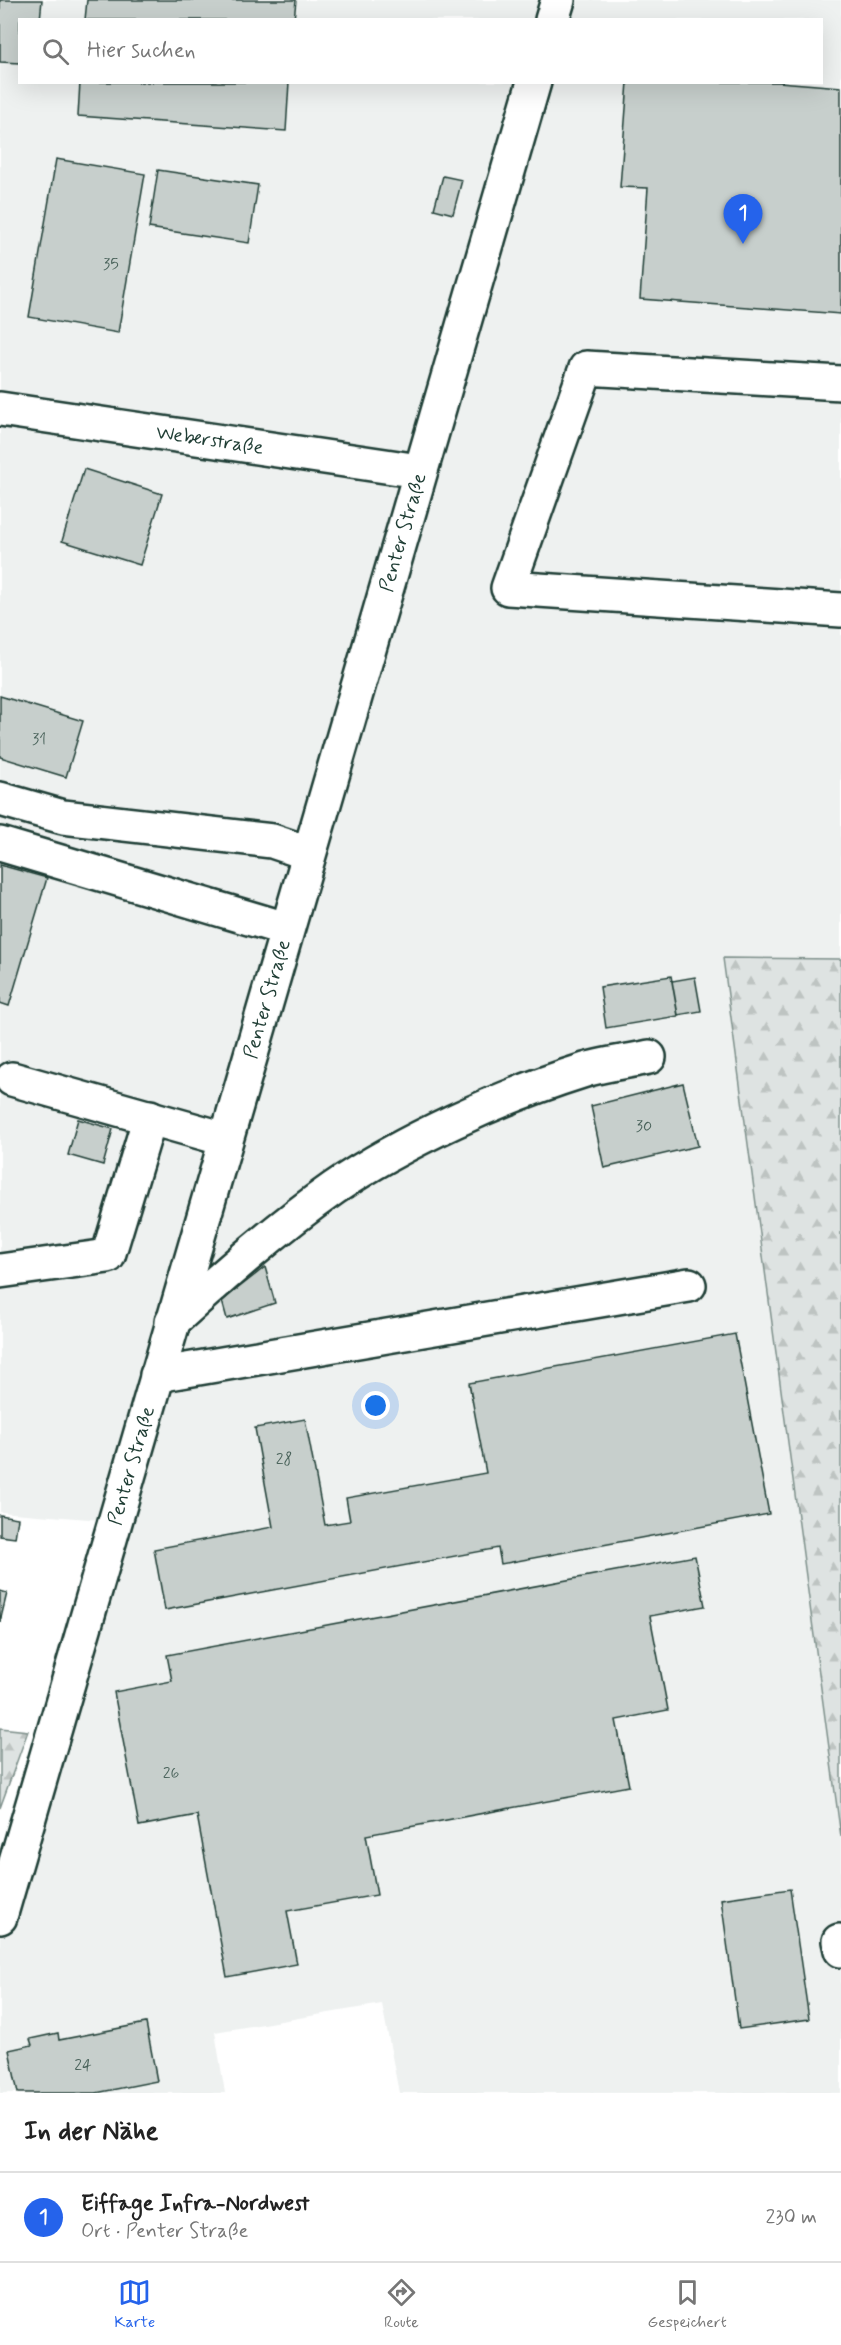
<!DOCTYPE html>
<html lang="de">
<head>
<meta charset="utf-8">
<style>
  :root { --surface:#fff; --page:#f2f2f2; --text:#222; --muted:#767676; --line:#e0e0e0; --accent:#2563eb }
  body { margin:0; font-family:Mynerve,sans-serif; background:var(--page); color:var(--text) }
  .you { position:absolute; left:376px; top:1406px; width:21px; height:21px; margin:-15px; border:4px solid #fff; border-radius:50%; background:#1a73e8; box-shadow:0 0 0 9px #1a73e833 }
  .badge { display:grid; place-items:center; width:39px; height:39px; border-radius:50%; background:var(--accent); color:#fff; font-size:20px; font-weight:700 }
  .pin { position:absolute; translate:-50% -50px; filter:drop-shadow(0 2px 3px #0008) }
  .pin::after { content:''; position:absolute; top:32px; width:21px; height:18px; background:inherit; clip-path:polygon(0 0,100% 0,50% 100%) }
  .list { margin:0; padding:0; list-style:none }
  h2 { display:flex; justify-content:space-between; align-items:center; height:78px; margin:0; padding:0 24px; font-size:26px }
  h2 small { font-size:20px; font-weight:400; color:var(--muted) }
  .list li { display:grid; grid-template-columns:39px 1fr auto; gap:18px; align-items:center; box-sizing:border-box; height:90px; padding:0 24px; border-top:2px solid var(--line) }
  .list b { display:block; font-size:22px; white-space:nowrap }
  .list p { margin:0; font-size:20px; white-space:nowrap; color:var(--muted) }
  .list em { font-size:20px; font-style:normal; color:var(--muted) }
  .icon { flex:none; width:33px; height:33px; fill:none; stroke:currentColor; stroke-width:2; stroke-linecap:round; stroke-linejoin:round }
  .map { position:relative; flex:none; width:841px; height:2093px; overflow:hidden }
  .search { position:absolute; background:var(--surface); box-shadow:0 6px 24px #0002; left:18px; right:18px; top:18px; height:66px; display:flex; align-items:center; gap:15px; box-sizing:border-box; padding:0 21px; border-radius:0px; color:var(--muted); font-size:22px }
  .sheet { height:168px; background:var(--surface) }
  nav { display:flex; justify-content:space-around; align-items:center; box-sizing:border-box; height:84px; border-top:2px solid var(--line); background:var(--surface); font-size:16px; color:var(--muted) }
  nav a { display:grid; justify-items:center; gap:3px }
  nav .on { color:var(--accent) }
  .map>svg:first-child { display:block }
  .built { fill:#eef1f0; fill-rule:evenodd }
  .forest { fill:url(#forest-firs); stroke:#7e908b; stroke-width:1.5 }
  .building { fill:#c7cfcc; stroke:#1f3d34; stroke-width:1.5 }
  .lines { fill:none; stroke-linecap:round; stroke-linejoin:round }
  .minor-casing { stroke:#1f3d34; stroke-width:38 }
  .minor { stroke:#fff; stroke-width:33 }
  .labels { text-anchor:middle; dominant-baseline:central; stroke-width:4.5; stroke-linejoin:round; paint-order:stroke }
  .number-label { font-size:16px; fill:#49625a }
  .street-label { font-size:20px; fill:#1f3d34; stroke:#fff }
</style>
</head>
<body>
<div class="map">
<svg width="841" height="2093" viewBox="0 0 841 2093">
  <defs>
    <pattern id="forest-firs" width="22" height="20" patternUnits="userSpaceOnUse" patternTransform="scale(1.5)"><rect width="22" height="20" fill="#dee3e2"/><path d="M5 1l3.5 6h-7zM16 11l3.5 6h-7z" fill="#bec4c2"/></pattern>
  </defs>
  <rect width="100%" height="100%" fill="#fff"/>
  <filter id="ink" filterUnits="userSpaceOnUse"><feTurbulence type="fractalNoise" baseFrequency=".0167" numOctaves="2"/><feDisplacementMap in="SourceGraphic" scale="12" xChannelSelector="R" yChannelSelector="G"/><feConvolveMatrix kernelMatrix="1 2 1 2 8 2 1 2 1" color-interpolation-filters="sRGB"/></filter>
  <g filter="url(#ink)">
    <path class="built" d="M0,0H841V2093H399L382,2004L215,2032L225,2093H0V1917L114,1521L0,1512ZM20,20H822V82H20Z"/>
    <path class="forest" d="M723,958L841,959V1837Z
      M0,1728L28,1731L0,1808Z"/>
    <path class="building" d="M0,0H42L40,20H20V63L0,62Z
      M87,0H296L294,20H85Z
      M80,82H289L286,131L78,116Z
      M628,82H779L841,87V314L640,299L648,188L620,187Z
      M56,159L145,174L118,333L29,317Z
      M158,170L258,185L249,243L149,228Z
      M443,176L462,180L453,214L434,209Z
      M84,469L162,494L140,565L62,541Z
      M0,696L83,721L66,777L0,757Z
      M0,865L47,878L9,1006L0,1003Z
      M671,976L678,1016L606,1028L600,987Z
      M695,977L701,1011L678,1015L672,981Z
      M683,1083L698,1146L604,1168L591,1106Z
      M78,1119L113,1129L103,1165L68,1155Z
      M265,1267L275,1303L227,1319L222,1301Z
      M735,1334L769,1514L501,1564L498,1548L165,1610L154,1549L273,1527L255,1428L305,1419L325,1525L350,1521L346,1498L486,1473L469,1383Z
      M0,1515L18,1518L15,1538L0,1536Z
      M695,1556L705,1606L650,1616L668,1710L616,1720L629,1786L366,1835L377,1895L287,1911L297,1964L227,1977L197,1815L139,1826L114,1692L172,1681L167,1655Z
      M0,1591L7,1593L0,1622Z
      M790,1889L809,2019L739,2029L721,1899Z
      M146,2023L157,2081L96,2093H18L9,2050L32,2045L30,2039L58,2033L59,2040Z"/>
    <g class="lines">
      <defs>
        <g id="minor">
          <path d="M552,20L558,0"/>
          <path d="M841,383L586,368L508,588L841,610"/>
          <path id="s1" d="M0,409L419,471"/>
          <path d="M0,799L63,817L272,841L308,853"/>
          <path d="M0,844L286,929"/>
          <path d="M12,1079L225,1139"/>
          <path d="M0,1271L108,1256L150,1117"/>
          <path d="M172,1322C224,1275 277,1228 334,1188C403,1141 502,1096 582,1071C603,1064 627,1062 649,1057"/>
          <path d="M157,1375L689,1285"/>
          <path id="s2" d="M0,1917L534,82"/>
          <path d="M839,1941L841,1950"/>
        </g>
      </defs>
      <use href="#minor" class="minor-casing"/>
      <use href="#minor" class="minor"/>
    </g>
  </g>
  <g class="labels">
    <g class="number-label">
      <text x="111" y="264">35</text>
      <text x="39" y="739">31</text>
      <text x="644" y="1126">30</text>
      <text x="284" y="1459">28</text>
      <text x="171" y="1773">26</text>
      <text x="83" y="2065">24</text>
    </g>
    <g class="street-label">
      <text stroke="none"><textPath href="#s1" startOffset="212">Weberstraße</textPath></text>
      <text stroke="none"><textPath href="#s2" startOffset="1442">Penter Straße</textPath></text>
      <text stroke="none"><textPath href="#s2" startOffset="956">Penter Straße</textPath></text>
      <text stroke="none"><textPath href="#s2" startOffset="470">Penter Straße</textPath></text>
    </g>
  </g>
</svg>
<div class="you"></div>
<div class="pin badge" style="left:743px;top:244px">1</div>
<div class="search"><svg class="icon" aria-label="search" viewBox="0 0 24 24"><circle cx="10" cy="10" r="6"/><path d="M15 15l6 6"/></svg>Hier suchen</div>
</div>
<section class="sheet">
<h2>In der Nähe<small></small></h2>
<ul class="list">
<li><span class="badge">1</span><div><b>Eiffage Infra-Nordwest</b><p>Ort · Penter Straße</p></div><em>230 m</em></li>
</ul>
</section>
<nav>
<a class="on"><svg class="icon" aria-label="map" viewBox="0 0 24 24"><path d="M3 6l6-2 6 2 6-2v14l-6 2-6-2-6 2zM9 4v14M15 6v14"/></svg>Karte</a>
<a><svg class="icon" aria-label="directions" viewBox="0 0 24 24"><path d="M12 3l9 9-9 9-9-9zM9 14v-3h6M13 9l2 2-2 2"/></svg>Route</a>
<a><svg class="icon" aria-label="saved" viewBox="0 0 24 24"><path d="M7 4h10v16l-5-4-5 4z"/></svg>Gespeichert</a>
</nav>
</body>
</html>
